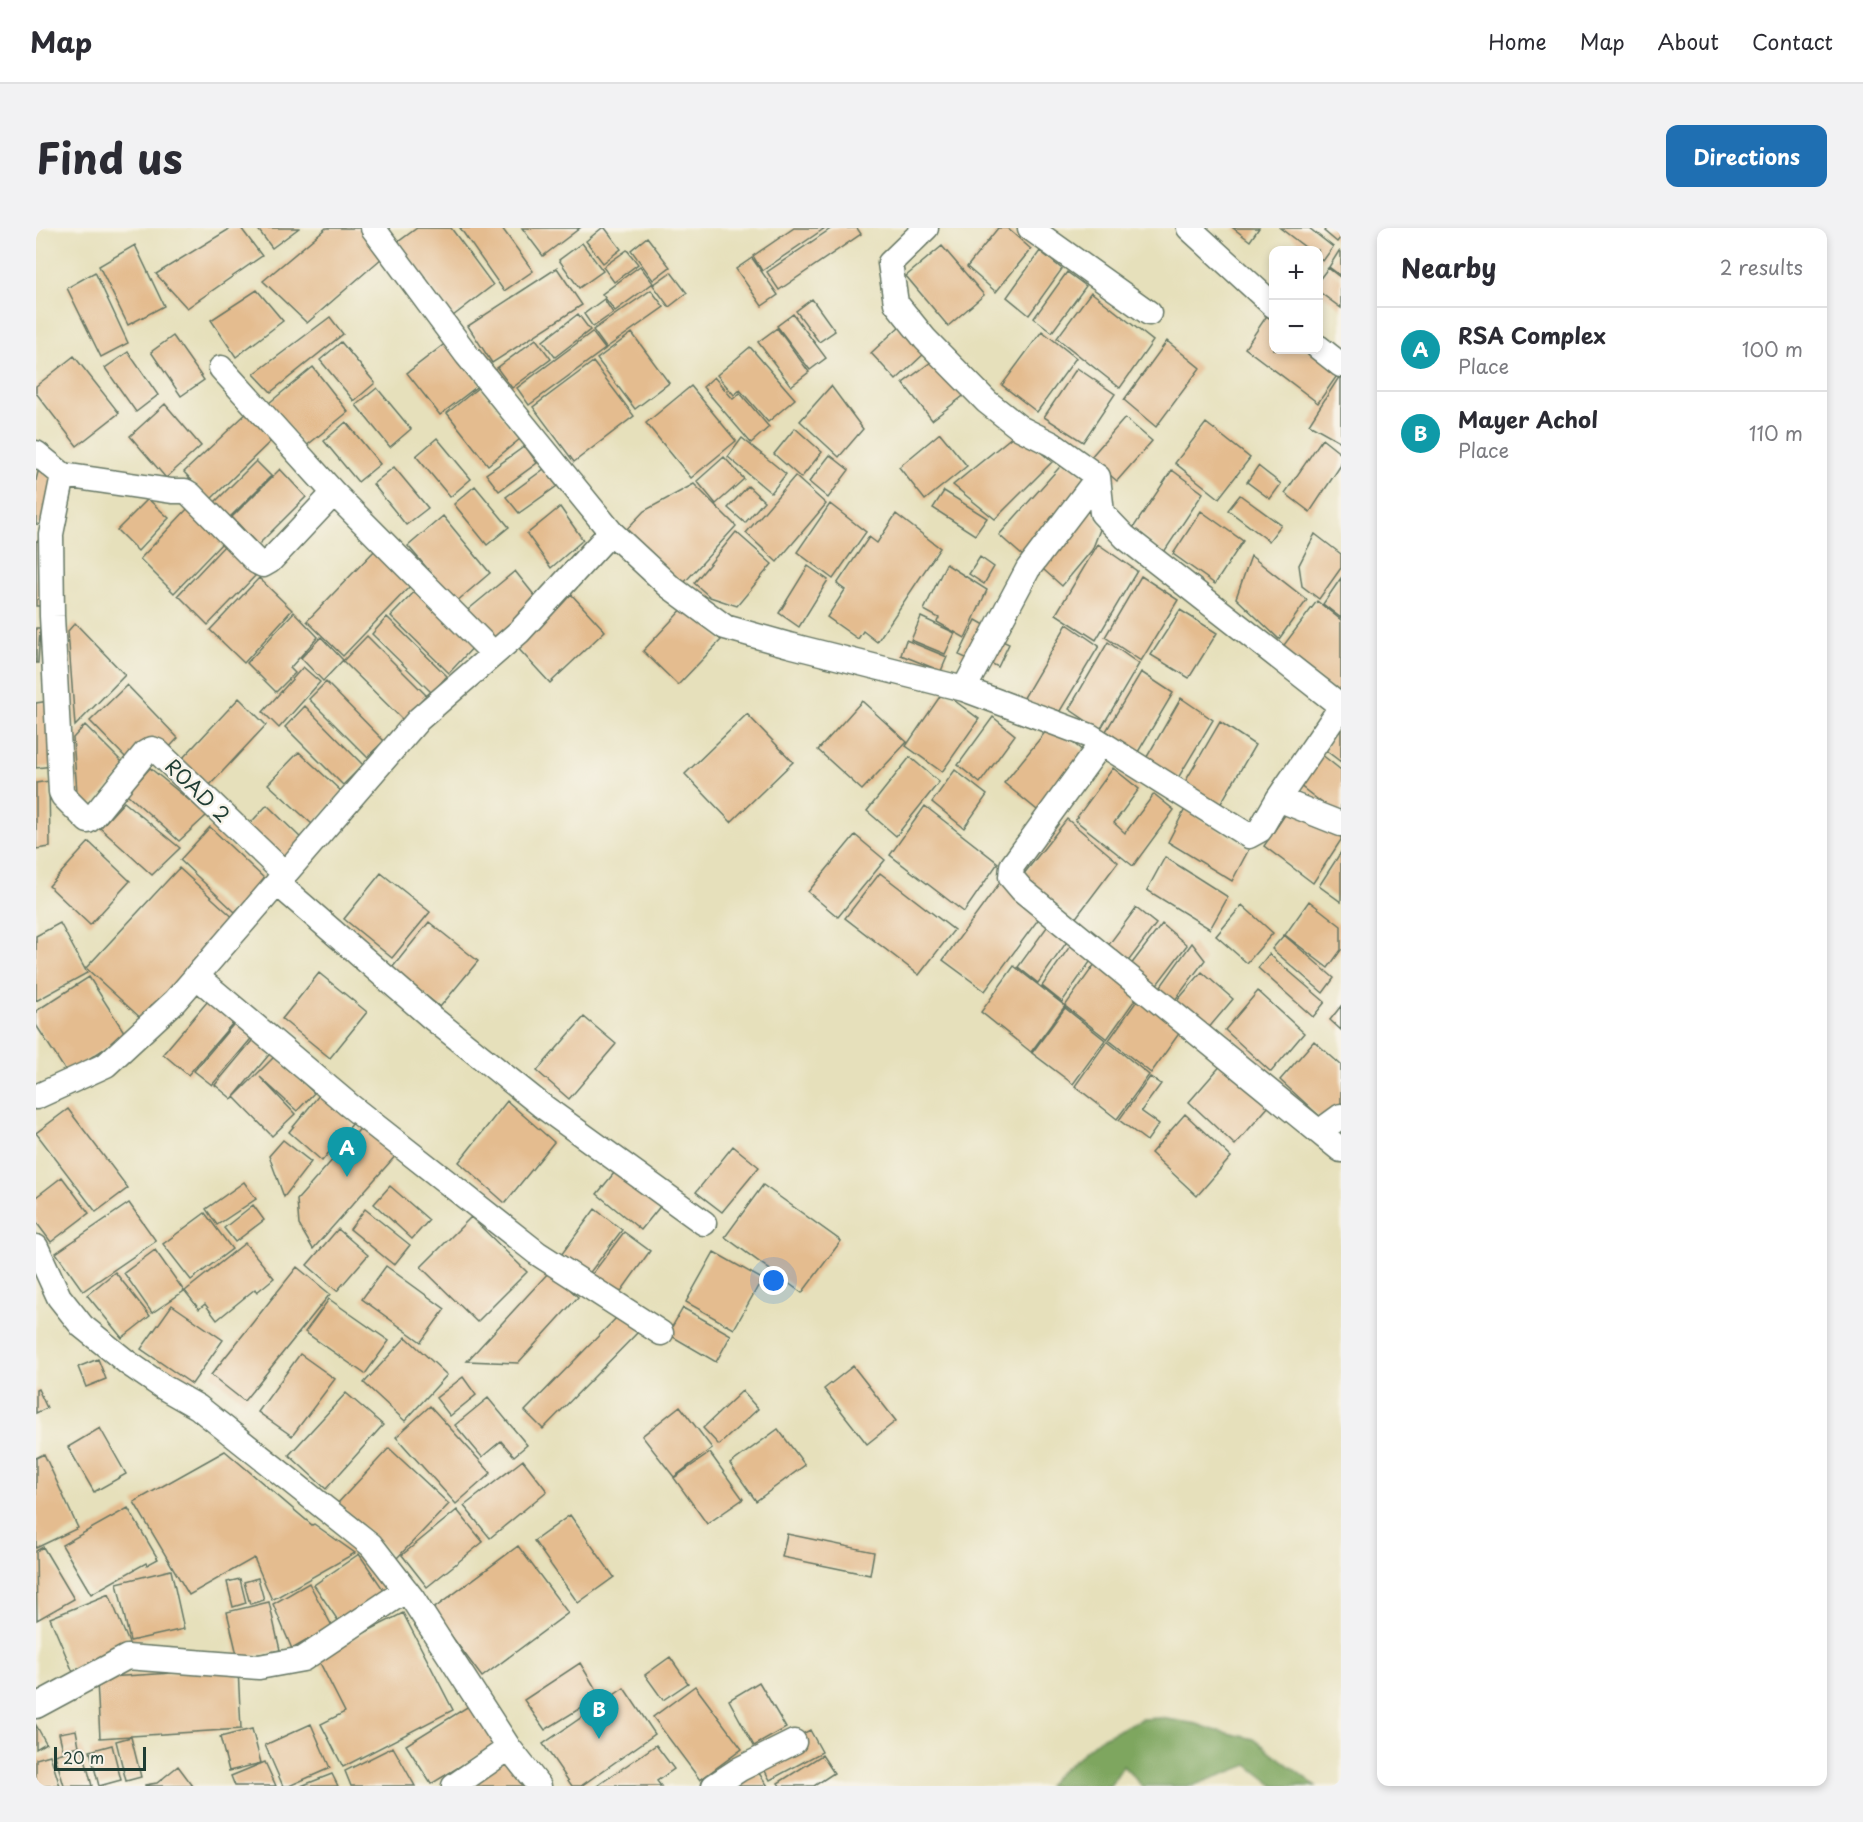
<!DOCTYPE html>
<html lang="en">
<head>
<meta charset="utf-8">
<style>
  :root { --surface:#fff; --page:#f2f2f3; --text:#2b2b33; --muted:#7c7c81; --line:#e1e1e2; --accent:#1f6fb2 }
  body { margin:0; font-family:"Playpen Sans",sans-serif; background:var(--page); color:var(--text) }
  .controls { position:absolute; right:18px; top:18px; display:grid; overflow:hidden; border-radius:12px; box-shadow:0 3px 9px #0003 }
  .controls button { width:54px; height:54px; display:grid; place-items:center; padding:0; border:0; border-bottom:2px solid var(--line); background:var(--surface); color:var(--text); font:30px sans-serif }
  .scale { position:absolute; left:18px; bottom:15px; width:92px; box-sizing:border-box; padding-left:6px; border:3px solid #1f3d34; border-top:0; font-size:16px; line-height:21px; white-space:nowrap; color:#1f3d34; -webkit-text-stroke:4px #f7f3e8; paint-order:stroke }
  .you { position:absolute; left:738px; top:1053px; width:21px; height:21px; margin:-15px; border:4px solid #fff; border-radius:50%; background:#1a73e8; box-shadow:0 0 0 9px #1a73e833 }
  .badge { display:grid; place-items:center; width:39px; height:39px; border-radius:50%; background:var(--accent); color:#fff; font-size:20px; font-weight:700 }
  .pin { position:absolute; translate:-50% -50px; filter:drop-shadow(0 2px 3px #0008) }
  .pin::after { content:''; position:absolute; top:32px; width:21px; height:18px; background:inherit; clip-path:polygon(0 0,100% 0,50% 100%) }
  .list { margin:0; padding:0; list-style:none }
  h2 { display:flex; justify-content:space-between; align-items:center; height:78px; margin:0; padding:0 24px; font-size:26px }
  h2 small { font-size:20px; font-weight:400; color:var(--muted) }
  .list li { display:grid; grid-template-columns:39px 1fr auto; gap:18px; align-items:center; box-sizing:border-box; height:84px; padding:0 24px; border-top:2px solid var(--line) }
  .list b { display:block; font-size:22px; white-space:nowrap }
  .list p { margin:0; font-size:20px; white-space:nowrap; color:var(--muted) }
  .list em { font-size:20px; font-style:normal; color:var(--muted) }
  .map { position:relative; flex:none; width:1305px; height:1558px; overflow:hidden; border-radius:12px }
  header { display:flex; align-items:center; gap:36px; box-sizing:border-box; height:84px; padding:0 30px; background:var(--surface); border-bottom:2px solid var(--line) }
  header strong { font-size:28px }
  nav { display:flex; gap:33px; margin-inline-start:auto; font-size:21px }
  .intro { display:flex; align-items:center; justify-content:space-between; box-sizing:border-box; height:144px; padding:0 36px }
  h1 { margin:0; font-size:42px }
  .button { padding:15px 27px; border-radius:12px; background:var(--accent); color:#fff; font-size:21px; font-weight:700 }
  main { display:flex; gap:36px; padding:0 36px }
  aside { flex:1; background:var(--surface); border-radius:12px; box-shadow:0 3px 9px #0003 }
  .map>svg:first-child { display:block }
  .forest { fill:#7ea65e; stroke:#4e7249; stroke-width:1.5 }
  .building { fill:#e4bc8f }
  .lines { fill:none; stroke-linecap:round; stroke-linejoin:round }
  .street-casing { stroke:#657663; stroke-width:27 }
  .street { stroke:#fff; stroke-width:24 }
  .labels { text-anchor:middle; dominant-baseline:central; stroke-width:5; stroke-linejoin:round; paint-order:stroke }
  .street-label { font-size:20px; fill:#1f3d34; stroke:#f7f3e8 }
</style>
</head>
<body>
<header>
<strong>Map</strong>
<nav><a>Home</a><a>Map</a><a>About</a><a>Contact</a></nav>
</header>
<div class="intro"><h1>Find us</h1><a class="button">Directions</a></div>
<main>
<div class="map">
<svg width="1305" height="1558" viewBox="0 0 1305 1558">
  <rect width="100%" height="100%" fill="#f7f3e8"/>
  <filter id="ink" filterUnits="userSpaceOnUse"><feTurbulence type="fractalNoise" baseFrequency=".0167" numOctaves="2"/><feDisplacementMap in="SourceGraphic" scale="12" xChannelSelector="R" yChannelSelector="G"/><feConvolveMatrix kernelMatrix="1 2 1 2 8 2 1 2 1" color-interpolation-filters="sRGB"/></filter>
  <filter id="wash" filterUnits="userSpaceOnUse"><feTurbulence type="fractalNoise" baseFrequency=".008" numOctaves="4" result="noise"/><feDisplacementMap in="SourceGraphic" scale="24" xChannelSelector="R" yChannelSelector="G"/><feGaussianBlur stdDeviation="1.35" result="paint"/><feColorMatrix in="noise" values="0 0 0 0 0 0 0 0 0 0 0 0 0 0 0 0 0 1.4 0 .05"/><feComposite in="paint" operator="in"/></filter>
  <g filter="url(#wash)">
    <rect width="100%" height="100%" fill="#e6e0bb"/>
    <path class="forest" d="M1125,1490L1161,1496L1178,1502L1218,1511L1280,1558H1239L1212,1537L1156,1558H1106L1087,1538L1074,1558H1011L1017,1550L1063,1511L1105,1491Z"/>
    <g id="blocks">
      <path class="building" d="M195,0H205L226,28L151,80L120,46Z
        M221,0H263L236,20Z
        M290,0H324L346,30L271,95L227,53Z
        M381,0H415L457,57L417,88L362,14Z
        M424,0H466L497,43L468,63Z
        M486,0H544L507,28Z
        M566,0H569L585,21L567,35L550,13Z
        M758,0H789L726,43L717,28Z
        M796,0H821L825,6L743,62L731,44Z
        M962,0H971L995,21L960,64L931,39Z
        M1197,0H1223L1214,13Z
        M1244,0H1273L1297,19L1287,33L1282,30V22H1273Z
        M1290,0H1305V9L1301,14L1288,3Z
        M611,9L634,39L617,52L595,22Z
        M546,15L567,43L543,60L523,32Z
        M99,17L128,78L92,97L63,38Z
        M906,18L948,67L912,98L870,48Z
        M591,22L602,36L578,54L567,39Z
        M1004,23L1026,41L993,87L971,69Z
        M1303,23L1305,24V48L1293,39Z
        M716,30L742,67L726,78L700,41Z
        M604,38L617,55L579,83L566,66Z
        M521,40L546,77L456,135L432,98Z
        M1292,40L1305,50V80L1282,63V53Z
        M59,44L92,115L65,129L31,60Z
        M635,44L651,65L633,79L617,57Z
        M1031,44L1050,58L1016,104L998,90Z
        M221,62L247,93L200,129L175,92Z
        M615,62L628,79L570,120L557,102Z
        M1055,64L1117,113L1084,160L1021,110Z
        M568,71L577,85L557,99L548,86Z
        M776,71L799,103L783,114L760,83Z
        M542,86L554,102L519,129L507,113Z
        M757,86L790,130L774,142L741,98Z
        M1232,86L1238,91V122H1279L1305,142L1282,175L1209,120Z
        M294,89L307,106L235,164L218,146Z
        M865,97L890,124L860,152L835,125Z
        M741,100L773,144L755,158L722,114Z
        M1006,103L1040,130L1001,184L966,157Z
        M556,104L569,121L493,177L481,160Z
        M596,105L633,155L599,181L561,131Z
        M137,108L168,152L145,168L115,124Z
        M500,111L515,131L476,160L461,140Z
        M1131,113L1164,140L1120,199L1088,172Z
        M305,114L339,155L318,173L284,132Z
        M411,114L444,156L404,187L371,145Z
        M714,119L759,171L732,194L704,162L698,167L681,147Z
        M92,124L122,167L100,184L69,140Z
        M38,128L83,185L41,218L0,165V158Z
        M903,128L931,165L896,192L867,155Z
        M557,134L598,188L538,234L497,179Z
        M277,139L312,184L269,219L233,175Z
        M1041,140L1079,166L1047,214L1008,189Z
        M1305,146V214L1273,196Z
        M678,149L697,171L704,165L733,199L715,215L667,159Z
        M655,158L700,213L655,250L610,195Z
        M795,158L827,201L803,229L764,193Z
        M443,159L484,211L452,237L411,185Z
        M341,160L375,201L354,219L320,177Z
        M129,176L165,218L130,250L94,208Z
        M214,182L239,209L174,272L148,244Z
        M1089,190L1116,213L1081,253L1054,230Z
        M310,194L344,236L322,254L288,213Z
        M1170,195L1214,230L1183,270L1139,235Z
        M759,200L786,224L765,250L738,226Z
        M982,204L1016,234L959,291L917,257Z
        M904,205L931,238L889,272L863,239Z
        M401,210L435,251L414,269L380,228Z
        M706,210L750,246L735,265L692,229Z
        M1286,211L1305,226V237L1274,284L1249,265Z
        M489,218L501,235L463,263L450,246Z
        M794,227L813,242L792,270L773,254Z
        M688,229L708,251L680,276L661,253Z
        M1030,232L1055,254L988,329L963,307Z
        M220,233L235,248L194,289L179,274Z
        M1222,238L1245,256L1234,271L1211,254Z
        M358,239L392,280L370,297L337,256Z
        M3,240L21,254L7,297L0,296V252Z
        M244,241L270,269L222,317L196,289Z
        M508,241L521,258L483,285L470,269Z
        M1136,242L1167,265L1128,324L1097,300Z
        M759,248L790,276L741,334L710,305Z
        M658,256L700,298L647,356L590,302L608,283Z
        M439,258L473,299L451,317L418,276Z
        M712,258L728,273L709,295L692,280Z
        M908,263L951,290L939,307L897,280Z
        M1204,267L1245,297L1233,313L1192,282Z
        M112,271L133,290L102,323L81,302Z
        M1049,272L1065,299L1056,322L1026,358L999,334Z
        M794,276L830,304L797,351L761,324Z
        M154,278L188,313L138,365L104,331Z
        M524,279L547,312L515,340L491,306Z
        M1165,283L1207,313L1179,356L1137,326Z
        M860,286L904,320L841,414L827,403L822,411L791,389L809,362L801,356L833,309L841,315Z
        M407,288L454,345L420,374L372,318Z
        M700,304L736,336L701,378L674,369L658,355Z
        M1279,306L1305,326V340L1283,371L1266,358L1263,337Z
        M0,313H4V378H0Z
        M1062,316L1101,343L1060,412L1020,386Z
        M189,317L219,348L172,397L142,367Z
        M342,319L377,355L307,428L271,393Z
        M1215,328L1271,372L1243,411L1200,370Z
        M944,329L958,339L948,356L933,346Z
        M910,336L951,362L929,410L901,394L903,390L888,382Z
        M772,338L792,352L763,399L743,385Z
        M479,343L506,377L456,419L428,385Z
        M1105,348L1142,372L1105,433L1069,409Z
        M223,350L256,382L208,435L174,402Z
        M1305,350V390L1287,376Z
        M384,358L441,415L413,445L355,388Z
        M535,366L569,403L514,455L479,417Z
        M1281,373L1305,392V469L1245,421Z
        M650,377L685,412L642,457L607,423Z
        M1144,382L1181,405L1153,450L1115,427Z
        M258,384L282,409L254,440L259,445L240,464L211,435Z
        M351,389L411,448L396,465L336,406Z
        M885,389L919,405L909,426L875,412Z
        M940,392L956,401L939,434L923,427Z
        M39,395L89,447L39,498L32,403Z
        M1031,396L1063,418L1024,483L986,473Z
        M0,400H4L2,435H0Z
        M331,408L390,467L367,492L307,433Z
        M285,409L307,432L287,453L265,430Z
        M960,410L973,416L962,439L949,432Z
        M870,412L911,429L905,443L865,427Z
        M1072,414L1103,436L1064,502L1033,481Z
        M267,439L284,454L243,500L227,484Z
        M1105,444L1137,465L1102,524L1070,503Z
        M290,454L348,513L331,529L273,471Z
        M91,457L142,510L130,523L117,509L93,533L54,493Z
        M907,464L943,491L906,544L870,518Z
        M203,470L230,497L173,558L145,532Z
        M1145,470L1177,492L1139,555L1108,534Z
        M13,473L17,538L0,540V475Z
        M826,473L871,514L826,562L782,522Z
        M269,478L327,537L307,557L249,499Z
        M711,486L757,534L695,594L649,546Z
        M957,489L979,507L944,555L922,537Z
        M1184,494L1219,517L1184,577L1149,554Z
        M49,497L91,539L54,578L41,564L37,510Z
        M1015,497L1053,528L1006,586L968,555Z
        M1305,497V534L1288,521Z
        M263,524L306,564L276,596L232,556Z
        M1285,526L1305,542V585L1303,588L1263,557Z
        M874,529L903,554L860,608L831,583Z
        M114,540L171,587L143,613L91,566Z
        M1077,540L1103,561L1078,595L1089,605L1118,566L1138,582L1097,638L1039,592Z
        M919,542L951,567L928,600L896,574Z
        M13,553L14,619L0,621V555Z
        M88,574L144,620L116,647L64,600Z
        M231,577L270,615L248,639L209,601Z
        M889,578L962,635L928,684L854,627Z
        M1149,581L1213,621L1196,653L1132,614Z
        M1253,581L1305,606V612L1277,655L1228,618Z
        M1031,591L1082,634L1039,691L987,647Z
        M174,599L230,652L199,684L144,632Z
        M819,607L849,632L802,689L772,664Z
        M53,614L94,653L54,697L13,658Z
        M1305,624V674L1283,658Z
        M1129,629L1192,669L1174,701L1111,662Z
        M143,640L202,694L109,794L50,740Z
        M345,645L394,684L356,730L308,691Z
        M844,645L918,702L883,747L809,690Z
        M965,653L1007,685L949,763L907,732Z
        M1273,673L1305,698V722L1292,740L1249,707Z
        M1206,677L1237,705L1211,735L1180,708Z
        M1100,680L1120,696L1091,735L1071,719Z
        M1016,692L1035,708L1002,755L982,739Z
        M393,694L442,733L404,779L356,740Z
        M24,695L51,745L0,773V708Z
        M1126,696L1151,717L1119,759L1094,738Z
        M1248,707L1298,750L1287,765L1236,721Z
        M1039,711L1059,727L1026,774L1006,758Z
        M1156,715L1169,732L1136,776L1120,765Z
        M1233,726L1289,774L1277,789L1222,740Z
        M1061,733L1103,766L1071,811L1029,778Z
        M978,738L1029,778L995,824L945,784Z
        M1166,744L1197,771L1171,802L1140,774Z
        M283,745L331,784L294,830L246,791Z
        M53,749L90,807L31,845L0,797V783Z
        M1222,763L1268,805L1235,844L1189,802Z
        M177,767L202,789L152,847L127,826Z
        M1105,767L1147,800L1115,845L1073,812Z
        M1305,778V802L1294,792Z
        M1029,780L1069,812L1037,856L996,825Z
        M548,789L580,816L533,871L501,843Z
        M202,791L219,806L176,857L158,843Z
        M220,808L237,822L196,871L179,857Z
        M1071,813L1113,847L1081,891L1039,858Z
        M1278,813L1305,837V877L1290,894L1244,852Z
        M239,828L278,865L261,883L224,849L259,886L236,908L198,869Z
        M1187,835L1233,878L1199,917L1153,874Z
        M1114,849L1125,856L1105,883L1123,896L1111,913L1083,892Z
        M284,866L317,895L286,933L253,904Z
        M471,873L518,914L469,975L423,934Z
        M32,881L92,960L60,984L0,905Z
        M1149,886L1195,929L1161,968L1115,925Z
        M329,895L362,925L277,1021L263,997L261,972Z
        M247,912L275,934L248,969L233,928Z
        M697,918L723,939L686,984L660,964Z
        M583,939L626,976L605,1002L561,966Z
        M26,949L53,985L15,1014L0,994V969Z
        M208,954L220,971L181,997L170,981Z
        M727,957L805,1013L766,1065L689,1009Z
        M354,958L393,992L376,1011L338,976Z
        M93,975L120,1013L47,1063L20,1025Z
        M217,977L228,992L199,1014L188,1000Z
        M329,981L374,1017L358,1037L314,1001Z
        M559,981L586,1002L552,1047L525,1027Z
        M169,985L196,1021L155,1052L127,1016Z
        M435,989L491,1044L441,1094L385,1039Z
        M302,1001L332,1027L301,1063L271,1037Z
        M588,1004L614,1023L581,1069L554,1049Z
        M209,1015L238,1050L221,1064L219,1061L181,1092L169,1076L163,1081L149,1063Z
        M119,1022L148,1063L116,1085L88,1045Z
        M678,1024L726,1051L698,1101L650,1074Z
        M350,1038L409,1081L385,1114L326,1071Z
        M261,1039L294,1066L208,1173L175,1147Z
        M514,1043L542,1069L482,1135L431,1133Z
        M79,1044L114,1088L86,1110L51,1067Z
        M293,1071L353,1113L329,1146L269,1104Z
        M136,1077L187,1112L156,1156L105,1121Z
        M647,1080L695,1107L680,1134L632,1106Z
        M587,1083L605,1101L507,1201L489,1183Z
        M370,1109L411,1147L369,1193L328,1155Z
        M264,1126L299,1151L256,1208L222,1184Z
        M62,1131L70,1151L50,1159L42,1139Z
        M817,1138L860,1193L831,1216L788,1161Z
        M427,1149L440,1167L414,1188L400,1170Z
        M2,1161L11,1180L0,1185V1162Z
        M706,1163L722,1181L683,1217L667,1200Z
        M310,1165L347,1197L290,1261L253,1227Z
        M452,1170L491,1217L478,1228L465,1213L446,1229L419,1197Z
        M394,1178L455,1245L420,1276L360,1209Z
        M644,1178L676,1220L638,1249L606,1208Z
        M64,1200L90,1246L58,1264L32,1219Z
        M742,1201L769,1237L720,1273L694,1236Z
        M353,1220L413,1276L361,1330L302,1275Z
        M189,1223L276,1297L278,1296L319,1325L236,1372L218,1330L153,1367L98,1274Z
        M674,1225L707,1271L671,1296L638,1250Z
        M8,1226L42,1300L0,1320V1230Z
        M487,1232L511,1263L454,1310L428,1278Z
        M92,1280L122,1331L111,1337L110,1335L55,1366L26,1317Z
        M421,1282L447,1314L391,1359L366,1327Z
        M534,1287L578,1349L542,1375L498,1313Z
        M751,1306L838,1324L834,1347L746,1329Z
        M482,1318L532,1385L446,1449L396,1382Z
        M7,1319L38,1371L1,1392L0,1323Z
        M323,1326L349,1364L303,1394L278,1357Z
        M135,1342L148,1401L94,1413L81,1355Z
        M222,1350L228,1372L214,1376L208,1354Z
        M204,1351L210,1375L197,1379L191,1354Z
        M273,1355L296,1398L256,1421L237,1376Z
        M73,1366L95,1420L37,1444L14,1390Z
        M233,1374L244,1422L202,1431L191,1384Z
        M367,1385L417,1482L307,1539L285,1496L309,1484L281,1429Z
        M634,1429L652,1455L627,1472L609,1447Z
        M544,1435L564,1468L509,1502L488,1472Z
        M202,1441L205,1501L64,1510L61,1453H72V1449Z
        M723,1454L750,1500L718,1518L693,1472Z
        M659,1458L706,1521L664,1552L617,1489Z
        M588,1460L619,1506L545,1558H536L507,1516Z
        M436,1476L461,1516L395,1556L370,1517Z
        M275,1496L294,1540L253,1558H247L229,1517Z
        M0,1497L10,1515L0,1521Z
        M216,1501L225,1535L193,1543L184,1509Z
        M40,1502L43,1518L27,1522L23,1505Z
        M774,1502L786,1524L734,1552L722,1530Z
        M95,1509L105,1549L90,1553L80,1513Z
        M76,1517L85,1552L63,1558L54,1523Z
        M620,1517L638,1541L621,1553L625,1558H561Z
        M46,1519L56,1558H28L19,1527Z
        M357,1519L379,1558H315L309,1543Z
        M475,1526L500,1558H434Z
        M14,1527L24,1558H0V1531Z
        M786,1527L798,1545L778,1558H744L742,1555Z
        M229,1534L240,1558H199L195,1548Z
        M715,1534L732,1558H704L697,1548Z
        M142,1538L157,1558H109V1557L121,1555Z
        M296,1546L302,1558H265Z"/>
    </g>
  </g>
  <g filter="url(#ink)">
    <use href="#blocks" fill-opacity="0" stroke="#657663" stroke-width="1.5"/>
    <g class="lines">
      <defs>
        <path id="street" d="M337,0L431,127L575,304L633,358L689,399L753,417L928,461L1054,508L1213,608L1224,602L1242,571L1305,479
          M890,0L854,35L860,75L889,111L951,174L984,200L1016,216L1062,249L1066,285L1089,309L1305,478
          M994,0L1113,85
          M1153,0L1238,78
          M1282,119L1305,137
          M185,140L298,265L457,425
          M0,225L27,247L136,263H149L154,266L221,334L227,337L234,333L298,265
          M27,247L15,306L16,388L25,564L27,568L52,593L57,589L109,525L116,521L121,523L249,646
          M928,461L992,341L1062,249
          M1065,516L976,638L975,649L986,662L1305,922
          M1242,571L1305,596
          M241,655L395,789L505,877L668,995
          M160,748L313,877L501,1025L625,1105
          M0,869L70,837L139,773L383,491L483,404L575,304
          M1283,904L1305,888
          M0,1019L23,1069L46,1098L92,1135L127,1159L162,1179L335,1317L376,1370L473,1520L418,1558
          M0,1478L91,1429L223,1439L267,1431L370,1362
          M473,1520L503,1558
          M678,1558L704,1541L758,1514"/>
      </defs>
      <use href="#street" class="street-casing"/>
      <use href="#street" class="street"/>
    </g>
  </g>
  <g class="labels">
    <g class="street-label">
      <text transform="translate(162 562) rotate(44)">ROAD 2</text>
    </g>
  </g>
</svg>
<div class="controls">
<button>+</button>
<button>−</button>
</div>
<div class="scale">20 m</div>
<div class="you"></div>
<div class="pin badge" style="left:311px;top:949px;background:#0f9aa8">A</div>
<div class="pin badge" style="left:563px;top:1511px;background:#0f9aa8">B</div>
</div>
<aside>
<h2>Nearby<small>2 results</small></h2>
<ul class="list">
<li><span class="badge" style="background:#0f9aa8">A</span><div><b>RSA Complex</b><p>Place</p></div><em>100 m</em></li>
<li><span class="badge" style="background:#0f9aa8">B</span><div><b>Mayer Achol</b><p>Place</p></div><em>110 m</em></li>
</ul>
</aside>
</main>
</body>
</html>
